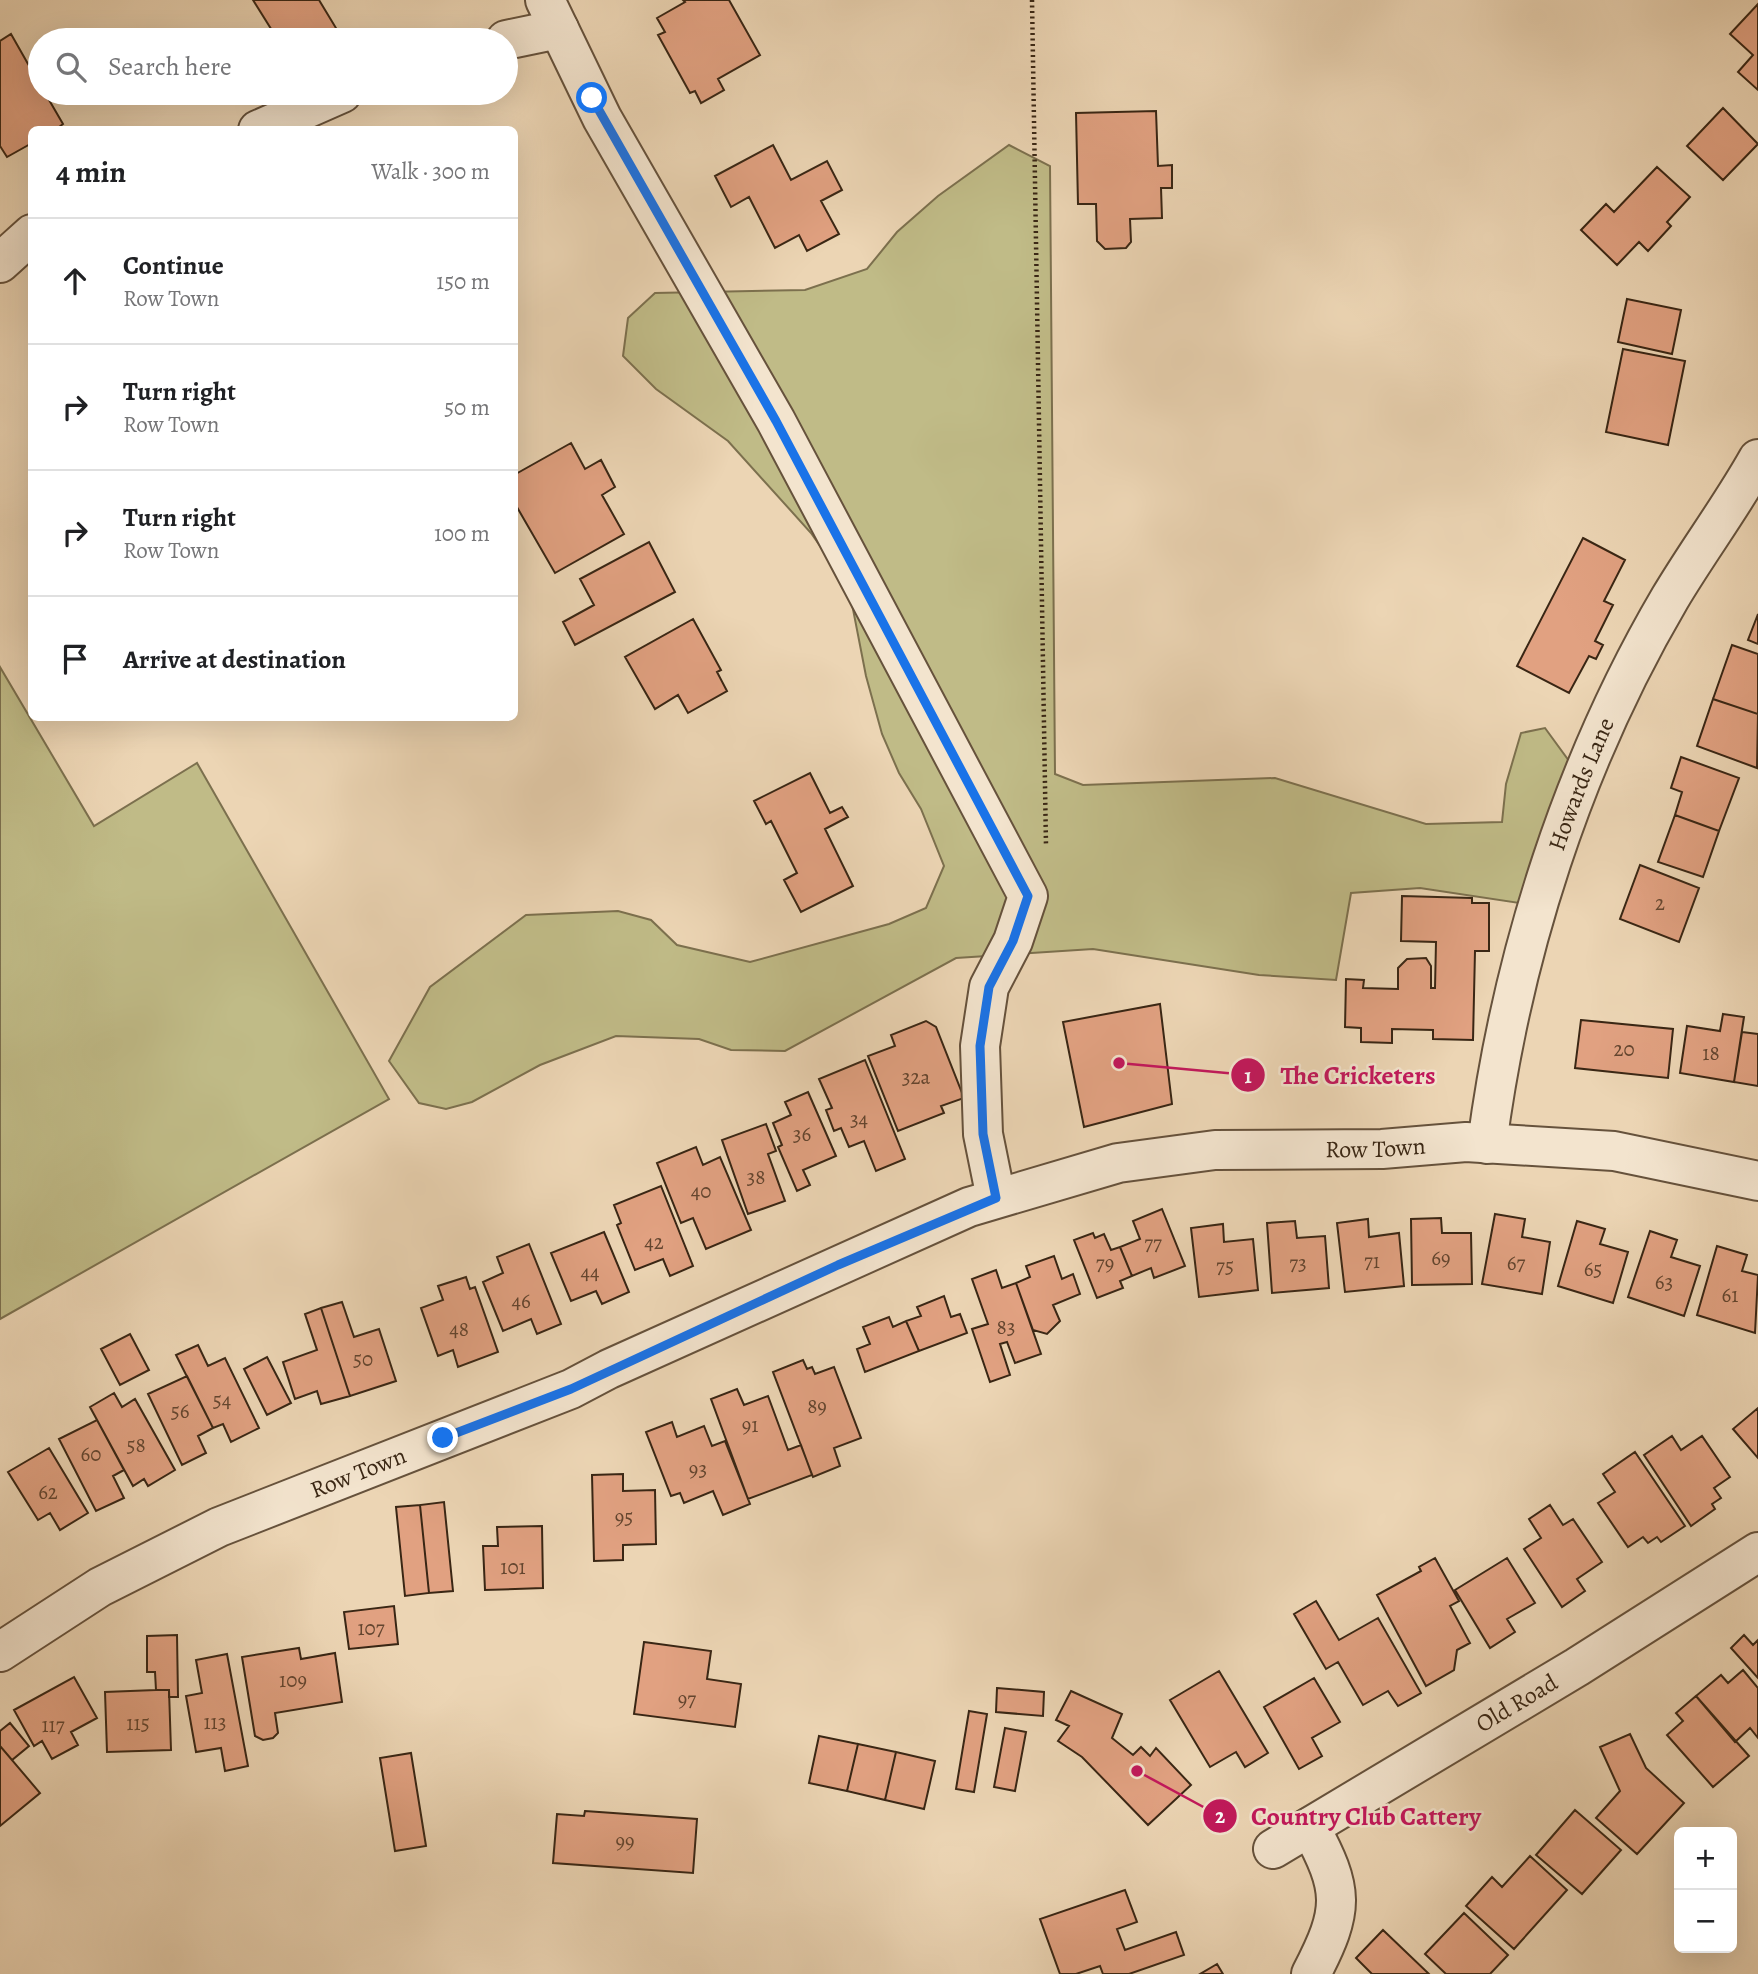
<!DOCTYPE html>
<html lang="en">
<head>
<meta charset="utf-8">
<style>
  :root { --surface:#fff; --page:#f2f2f2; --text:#202124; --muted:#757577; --line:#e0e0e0 }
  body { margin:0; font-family:Alegreya,serif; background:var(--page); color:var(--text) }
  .controls { position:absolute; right:21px; bottom:21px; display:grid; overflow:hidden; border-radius:10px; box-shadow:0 7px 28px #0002 }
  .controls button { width:63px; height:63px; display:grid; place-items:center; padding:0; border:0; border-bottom:2px solid var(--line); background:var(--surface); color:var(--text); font:35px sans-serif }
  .stop { position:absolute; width:21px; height:21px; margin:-16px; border:5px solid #1a73e8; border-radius:50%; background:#fff }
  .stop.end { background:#1a73e8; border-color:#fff; box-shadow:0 2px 7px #0008 }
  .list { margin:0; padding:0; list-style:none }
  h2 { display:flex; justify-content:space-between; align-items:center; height:91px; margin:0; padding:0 28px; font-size:30px }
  h2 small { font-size:23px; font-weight:400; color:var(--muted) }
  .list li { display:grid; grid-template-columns:46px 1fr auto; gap:21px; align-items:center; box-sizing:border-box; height:126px; padding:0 28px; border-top:2px solid var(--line) }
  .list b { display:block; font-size:26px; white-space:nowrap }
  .list p { margin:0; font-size:23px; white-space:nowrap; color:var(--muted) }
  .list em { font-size:23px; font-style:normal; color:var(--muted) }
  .icon { flex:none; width:38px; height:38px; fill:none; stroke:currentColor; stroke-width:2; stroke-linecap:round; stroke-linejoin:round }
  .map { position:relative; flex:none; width:1758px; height:1974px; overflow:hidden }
  .search { position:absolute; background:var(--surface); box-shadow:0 7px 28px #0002; left:28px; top:28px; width:490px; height:77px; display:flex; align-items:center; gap:18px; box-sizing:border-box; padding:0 24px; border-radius:38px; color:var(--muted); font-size:26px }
  .panel { position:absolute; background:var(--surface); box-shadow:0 7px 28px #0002; left:28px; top:126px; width:490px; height:595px; border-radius:10px }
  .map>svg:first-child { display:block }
  .green { fill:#c0bb87; stroke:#7c704e; stroke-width:2 }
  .building { fill:#e1a181; stroke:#392614; stroke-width:2 }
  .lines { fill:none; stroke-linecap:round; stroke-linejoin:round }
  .minor-casing { stroke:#66523c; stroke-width:42 }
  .path { stroke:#392614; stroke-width:4.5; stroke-dasharray:2 3.5; stroke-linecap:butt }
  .minor { stroke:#f3e4ce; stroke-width:38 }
  .route { stroke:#1a73e8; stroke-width:9 }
  .labels { text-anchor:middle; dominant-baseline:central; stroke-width:5; stroke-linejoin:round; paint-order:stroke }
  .number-label { font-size:21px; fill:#63452f }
  .street-label { font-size:24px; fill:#392614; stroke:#f3e4ce }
  .leader { fill:none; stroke:#c2185b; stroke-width:2.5 }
  .callout-dot { fill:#c2185b; stroke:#f3e4ce; stroke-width:2.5 }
  .mark-label { font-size:21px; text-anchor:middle; font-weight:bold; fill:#fff }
  .callout-label { font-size:26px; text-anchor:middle; font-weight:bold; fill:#c2185b; stroke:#f3e4ce; stroke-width:5; stroke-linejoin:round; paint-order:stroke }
</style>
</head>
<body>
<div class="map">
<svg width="1758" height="1974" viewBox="0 0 1758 1974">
  <rect width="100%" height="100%" fill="#ecd5b4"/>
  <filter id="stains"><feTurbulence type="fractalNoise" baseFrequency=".00286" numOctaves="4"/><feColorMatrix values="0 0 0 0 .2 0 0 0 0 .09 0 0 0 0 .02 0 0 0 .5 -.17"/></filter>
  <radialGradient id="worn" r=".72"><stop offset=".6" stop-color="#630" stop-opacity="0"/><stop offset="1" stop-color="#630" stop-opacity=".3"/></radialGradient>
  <path class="green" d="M1009,145L1050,166L1055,774L1083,785L1275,778L1426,824L1502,822L1506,784L1521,733L1545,728L1569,761L1519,903L1420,888L1351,893L1336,980L1259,975L1093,949L956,958L785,1051L731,1050L699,1039L616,1036L540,1065L472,1102L446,1109L419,1103L389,1061L430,987L526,915L618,911L651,920L677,945L750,962L889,924L926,908L944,866L921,809L899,773L882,734L866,676L852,604L836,569L811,533L728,441L656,389L623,356L628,318L655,293L805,290L867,269L897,232L938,196Z
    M0,667L94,826L197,763L389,1099L0,1319Z"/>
  <path class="building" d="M253,0H319L339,33L326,40H278Z
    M683,0H729L760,55L718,79L724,90L701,103L695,91L690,93L658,35L665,32L657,18L685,2Z
    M1758,4V90L1738,72L1753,55L1730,34Z
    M11,34L40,85V93H45L63,124L55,130H32V143L7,157L0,146V41Z
    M1723,108L1758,144L1723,180L1687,146Z
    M1156,111L1158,166L1172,165V188H1161L1162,218L1130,219L1131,242L1126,248L1105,249L1097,241L1096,204H1078L1076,113Z
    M773,145L791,180L827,161L842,190L821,201L839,234L807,251L799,235L775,248L749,197L731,207L715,176Z
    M1657,167L1690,197L1667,222L1671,226L1648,251L1639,242L1617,265L1581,230L1606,204L1614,212Z
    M1627,299L1681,310L1672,354L1618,342Z
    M1623,349L1685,361L1668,445L1606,432Z
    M571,443L585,469L601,460L615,487L602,495L624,534L555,573L514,502V475Z
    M1583,538L1625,560L1604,601L1613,605L1595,641L1603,645L1596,659L1589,656L1569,693L1517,666Z
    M649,542L675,592L575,645L563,622L594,605L580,579Z
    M1758,614V644L1748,640Z
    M693,619L721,670L717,672L727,691L688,713L678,695L655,709L625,657Z
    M1732,645L1758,654V714L1713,699Z
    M1713,699L1758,714L1757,768L1697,746Z
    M1681,757L1739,778L1719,831L1675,815L1682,792L1671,788Z
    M810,773L830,813L842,807L848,817L825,829L853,886L801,912L784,880L797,873L771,821L766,824L754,801Z
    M1675,815L1719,831L1703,877L1658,862Z
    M1640,865L1699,888L1679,942L1620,919Z
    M1402,896L1472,898V903H1489V951H1475L1473,1040L1433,1039V1030L1392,1029V1043L1361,1042V1028L1345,1027L1346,979L1364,980L1363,988L1398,989V968L1407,959L1426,958L1431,966V988H1435L1436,942L1401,941Z
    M1160,1004L1172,1104L1084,1127L1063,1022Z
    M1723,1014L1744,1017L1734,1082L1680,1073L1687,1026L1720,1031Z
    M1581,1020L1673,1029L1668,1078L1575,1068Z
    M926,1021L936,1027L964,1098L941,1106L944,1113L898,1131L868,1056L895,1046L891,1035Z
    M1742,1032L1758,1034V1086L1734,1082Z
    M865,1060L905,1159L876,1171L864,1141L849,1147L841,1128L834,1131L826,1110L832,1108L819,1079Z
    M808,1092L836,1156L803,1170L810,1185L797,1191L778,1147L782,1145L773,1123L791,1115L785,1102Z
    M766,1124L776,1151L768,1154L785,1201L748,1214L722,1140Z
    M696,1147L703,1165L720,1157L751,1230L706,1249L693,1218L681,1223L657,1163Z
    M661,1186L693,1266L670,1276L663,1259L635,1270L617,1225L621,1223L614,1205Z
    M1162,1209L1185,1266L1154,1278L1151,1268L1132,1276L1120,1247L1140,1239L1133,1221Z
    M1495,1214L1525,1219L1522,1237L1550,1242L1542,1294L1482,1284Z
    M1441,1218L1442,1233H1471L1472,1284L1412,1285L1411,1219Z
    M1368,1219L1369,1237L1399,1233L1404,1286L1345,1292L1337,1223Z
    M1295,1221L1297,1238L1325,1236L1329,1288L1272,1293L1267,1223Z
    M1577,1221L1605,1229L1600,1244L1628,1252L1613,1303L1558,1286Z
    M1223,1224L1224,1242L1253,1239L1258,1290L1199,1297L1191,1228Z
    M1650,1231L1677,1240L1671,1257L1700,1266L1684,1316L1628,1297Z
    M604,1232L629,1292L602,1304L596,1291L571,1301L551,1253Z
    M1093,1233L1095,1238L1104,1234L1111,1250L1120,1247L1132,1276L1120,1281L1123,1288L1097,1298L1074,1240Z
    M529,1244L561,1324L537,1334L531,1319L503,1331L483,1282L503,1273L497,1257Z
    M1717,1246L1747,1255L1742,1271L1758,1275L1755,1333L1697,1315Z
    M1054,1256L1062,1279L1073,1274L1080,1294L1053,1305L1060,1321L1047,1334L1033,1330L1016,1283L1030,1277L1026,1266Z
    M996,1270L1002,1288L1016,1283L1041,1354L1015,1363L1007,1342L1000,1344L1010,1375L990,1382L972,1329L988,1324L972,1279Z
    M466,1277L470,1289L475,1287L498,1352L458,1367L453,1350L438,1356L421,1308L443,1300L438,1286Z
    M944,1296L951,1317L960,1314L967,1333L919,1351L906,1321L921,1316L917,1307Z
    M342,1302L354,1337L379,1329L396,1381L350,1396L321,1308Z
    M321,1308L350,1396L321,1404L317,1391L295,1399L283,1362L317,1350L305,1314Z
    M889,1317L893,1327L906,1321L919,1351L865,1372L857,1349L870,1344L863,1327Z
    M130,1334L149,1370L120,1385L101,1349Z
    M198,1345L208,1366L225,1358L259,1428L231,1442L223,1424L213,1428L176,1355Z
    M267,1357L291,1403L267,1415L244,1369Z
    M803,1360L807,1369L812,1367L815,1374L834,1367L861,1438L834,1448L840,1466L813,1477L773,1372Z
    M187,1376L213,1428L198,1436L206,1453L182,1465L148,1394Z
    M737,1389L744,1405L768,1396L788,1450L801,1445L812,1475L748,1499L711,1399Z
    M114,1393L122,1407L135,1399L175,1470L148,1486L144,1479L133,1486L90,1407Z
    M1758,1408V1458L1733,1429Z
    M97,1420L124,1470L113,1476L124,1498L96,1511L59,1439Z
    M672,1422L677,1437L704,1426L712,1446L725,1441L750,1504L723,1515L713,1491L684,1503L680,1493L671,1496L646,1432Z
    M1672,1436L1681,1450L1702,1436L1730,1477L1714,1488L1721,1498L1712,1504L1715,1509L1691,1526L1644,1455Z
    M49,1448L88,1513L60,1530L50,1513L38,1520L8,1472Z
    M1635,1452L1685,1526L1661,1542L1657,1537L1648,1543L1643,1537L1628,1547L1598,1503L1615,1492L1603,1474Z
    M623,1474V1491L655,1490L656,1544L623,1545V1560L594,1561L592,1475Z
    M444,1502L453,1591L429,1593L420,1505Z
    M420,1505L429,1593L405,1596L396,1507Z
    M1550,1505L1563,1525L1573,1519L1602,1562L1577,1579L1585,1591L1562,1607L1524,1549L1541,1538L1529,1519Z
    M542,1526L543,1588L485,1590L483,1546H498L497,1527Z
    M1435,1558L1459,1601L1450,1606L1470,1643L1457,1650L1454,1670L1426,1686L1377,1595L1421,1571L1419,1567Z
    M1507,1558L1535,1603L1507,1619L1515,1632L1490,1648L1455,1590Z
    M1316,1601L1339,1640L1378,1618L1421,1693L1398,1706L1388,1691L1363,1705L1338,1662L1326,1669L1294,1614Z
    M394,1606L398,1644L349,1649L344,1612Z
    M177,1635L178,1697H169V1690H156L155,1672H147V1636Z
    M1744,1635L1753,1645L1758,1640V1678L1731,1648Z
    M644,1642L711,1651L707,1679L741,1684L735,1727L634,1714Z
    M299,1648L301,1659L335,1653L342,1702L275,1713L278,1733L273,1738L263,1740L255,1736L242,1657Z
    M227,1654L248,1766L225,1771L221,1748L196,1752L186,1696L202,1693L196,1660Z
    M1743,1670L1758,1688V1738L1750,1728L1735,1742L1696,1696L1721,1675L1728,1683Z
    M1219,1671L1268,1753L1245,1767L1236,1752L1210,1767L1170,1700Z
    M74,1677L97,1718L71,1732L78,1745L52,1759L42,1741L34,1746L14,1710Z
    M1314,1678L1340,1722L1312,1738L1322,1756L1299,1769L1264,1707Z
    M997,1688L1044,1692L1043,1716L996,1712Z
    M156,1690H169L171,1750L107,1752L105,1692Z
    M1071,1691L1122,1714L1112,1738L1133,1755L1141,1747L1150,1756L1156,1748L1191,1785L1148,1825L1082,1757L1058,1741L1069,1726L1056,1720Z
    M1696,1696L1749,1756L1713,1787L1667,1735L1683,1721L1676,1713Z
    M969,1711L987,1714L974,1792L956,1789Z
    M10,1723L29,1746L12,1760L0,1746V1731Z
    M1005,1728L1026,1732L1015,1791L994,1787Z
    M1630,1734L1646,1768L1684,1803L1637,1854L1596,1818L1620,1791L1600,1747Z
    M819,1736L858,1744L847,1791L809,1783Z
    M858,1744L896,1752L885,1800L847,1791Z
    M0,1746L40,1793L0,1826Z
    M896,1752L935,1761L924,1809L885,1800Z
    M411,1753L426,1846L395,1851L380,1758Z
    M1575,1810L1621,1850L1582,1894L1536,1855Z
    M585,1811L697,1819L693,1873L553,1863L557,1814L584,1816Z
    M1530,1856L1567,1890L1514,1949L1466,1906L1492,1877L1502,1887Z
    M1125,1890L1137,1922L1117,1929L1125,1950L1176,1932L1184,1955L1129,1974H1103L1100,1966L1076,1974H1060L1040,1919Z
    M1464,1913L1508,1955L1490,1974H1446L1425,1954Z
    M1383,1930L1429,1974H1372L1356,1958Z
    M1217,1964L1223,1974H1200Z"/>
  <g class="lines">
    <defs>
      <g id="minor">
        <path d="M545,0L602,118L776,421L1028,896L1013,941L989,987L980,1046L983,1134L996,1198"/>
        <path d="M506,40L559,29"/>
        <path d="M258,130L342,93"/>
        <path d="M0,263L32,234"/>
        <path id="s1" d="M1487,1144C1512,954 1573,763 1670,598C1698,551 1731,507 1758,459"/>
        <path id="s2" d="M0,1652L100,1587L219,1527L571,1389L609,1369L969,1207L1118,1163L1215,1150L1382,1149L1466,1142L1614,1151L1758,1181"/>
        <path d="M1310,1827C1344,1890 1345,1909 1311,1974"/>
        <path id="s3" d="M1273,1849L1577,1667L1758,1552"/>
      </g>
    </defs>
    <use href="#minor" class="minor-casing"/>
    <path class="path" d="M1032,0L1046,846"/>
    <use href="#minor" class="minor"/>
  </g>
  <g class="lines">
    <path class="route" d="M443,1438L571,1389L838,1265L996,1198L983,1134L980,1046L989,987L1013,941L1028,896L776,421L592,98"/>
  </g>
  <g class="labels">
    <g class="number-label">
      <text x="1660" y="903">2</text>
      <text x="1624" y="1049">20</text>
      <text x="1711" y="1053">18</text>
      <text x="916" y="1077">32a</text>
      <text x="859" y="1119">34</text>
      <text x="802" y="1134">36</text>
      <text x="756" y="1177">38</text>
      <text x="701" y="1191">40</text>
      <text x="654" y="1242">42</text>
      <text x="1153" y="1243">77</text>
      <text x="1441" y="1258">69</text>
      <text x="1372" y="1261">71</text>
      <text x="1105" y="1263">79</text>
      <text x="1298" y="1263">73</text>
      <text x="1516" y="1263">67</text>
      <text x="1225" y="1266">75</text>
      <text x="1593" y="1269">65</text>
      <text x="590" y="1272">44</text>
      <text x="1664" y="1282">63</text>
      <text x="1730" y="1295">61</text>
      <text x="521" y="1301">46</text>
      <text x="1006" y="1327">83</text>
      <text x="459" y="1329">48</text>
      <text x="363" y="1359">50</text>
      <text x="222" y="1400">54</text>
      <text x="817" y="1406">89</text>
      <text x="180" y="1411">56</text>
      <text x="750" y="1425">91</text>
      <text x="136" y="1445">58</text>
      <text x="91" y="1454">60</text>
      <text x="698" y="1469">93</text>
      <text x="48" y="1492">62</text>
      <text x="624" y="1517">95</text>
      <text x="513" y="1567">101</text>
      <text x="371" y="1628">107</text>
      <text x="293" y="1680">109</text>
      <text x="687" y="1699">97</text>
      <text x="215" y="1722">113</text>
      <text x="138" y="1723">115</text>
      <text x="53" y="1725">117</text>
      <text x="625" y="1841">99</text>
    </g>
    <g class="street-label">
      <text stroke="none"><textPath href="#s1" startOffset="373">Howards Lane</textPath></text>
      <text stroke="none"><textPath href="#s2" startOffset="1482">Row Town</textPath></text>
      <text stroke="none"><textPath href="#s2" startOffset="402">Row Town</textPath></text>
      <text stroke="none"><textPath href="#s3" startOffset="284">Old Road</textPath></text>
    </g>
  </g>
  <path class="leader" d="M1119 1063L1248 1075M1137 1771L1220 1816"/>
  <g class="callout-dot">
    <circle cx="1119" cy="1063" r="7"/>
    <circle cx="1137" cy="1771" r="7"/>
    <circle cx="1248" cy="1075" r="18"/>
    <circle cx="1220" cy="1816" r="18"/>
  </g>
  <g class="mark-label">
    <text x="1248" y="1083">1</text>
    <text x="1220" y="1823">2</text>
  </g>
  <g class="callout-label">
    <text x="1358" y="1084">The Cricketers</text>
    <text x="1366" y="1825">Country Club Cattery</text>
  </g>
  <rect width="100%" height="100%" filter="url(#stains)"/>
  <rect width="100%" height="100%" fill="url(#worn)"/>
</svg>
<div class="controls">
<button>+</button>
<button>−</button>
</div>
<div class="stop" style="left:592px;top:98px"></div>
<div class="stop end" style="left:443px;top:1438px"></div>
<div class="search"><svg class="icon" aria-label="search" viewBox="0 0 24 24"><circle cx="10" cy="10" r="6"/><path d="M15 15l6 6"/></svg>Search here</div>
<section class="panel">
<h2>4 min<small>Walk · 300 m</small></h2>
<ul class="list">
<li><svg class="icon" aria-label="ahead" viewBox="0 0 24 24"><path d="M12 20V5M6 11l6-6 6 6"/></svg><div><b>Continue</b><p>Row Town</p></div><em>150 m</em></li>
<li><svg class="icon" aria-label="right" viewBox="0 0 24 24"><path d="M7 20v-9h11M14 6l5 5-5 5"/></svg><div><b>Turn right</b><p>Row Town</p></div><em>50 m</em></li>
<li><svg class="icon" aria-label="right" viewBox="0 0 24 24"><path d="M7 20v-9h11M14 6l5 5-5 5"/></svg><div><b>Turn right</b><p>Row Town</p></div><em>100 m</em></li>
<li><svg class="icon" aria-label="arrive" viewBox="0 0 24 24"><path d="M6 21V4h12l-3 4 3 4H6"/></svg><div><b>Arrive at destination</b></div></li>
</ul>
</section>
</div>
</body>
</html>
